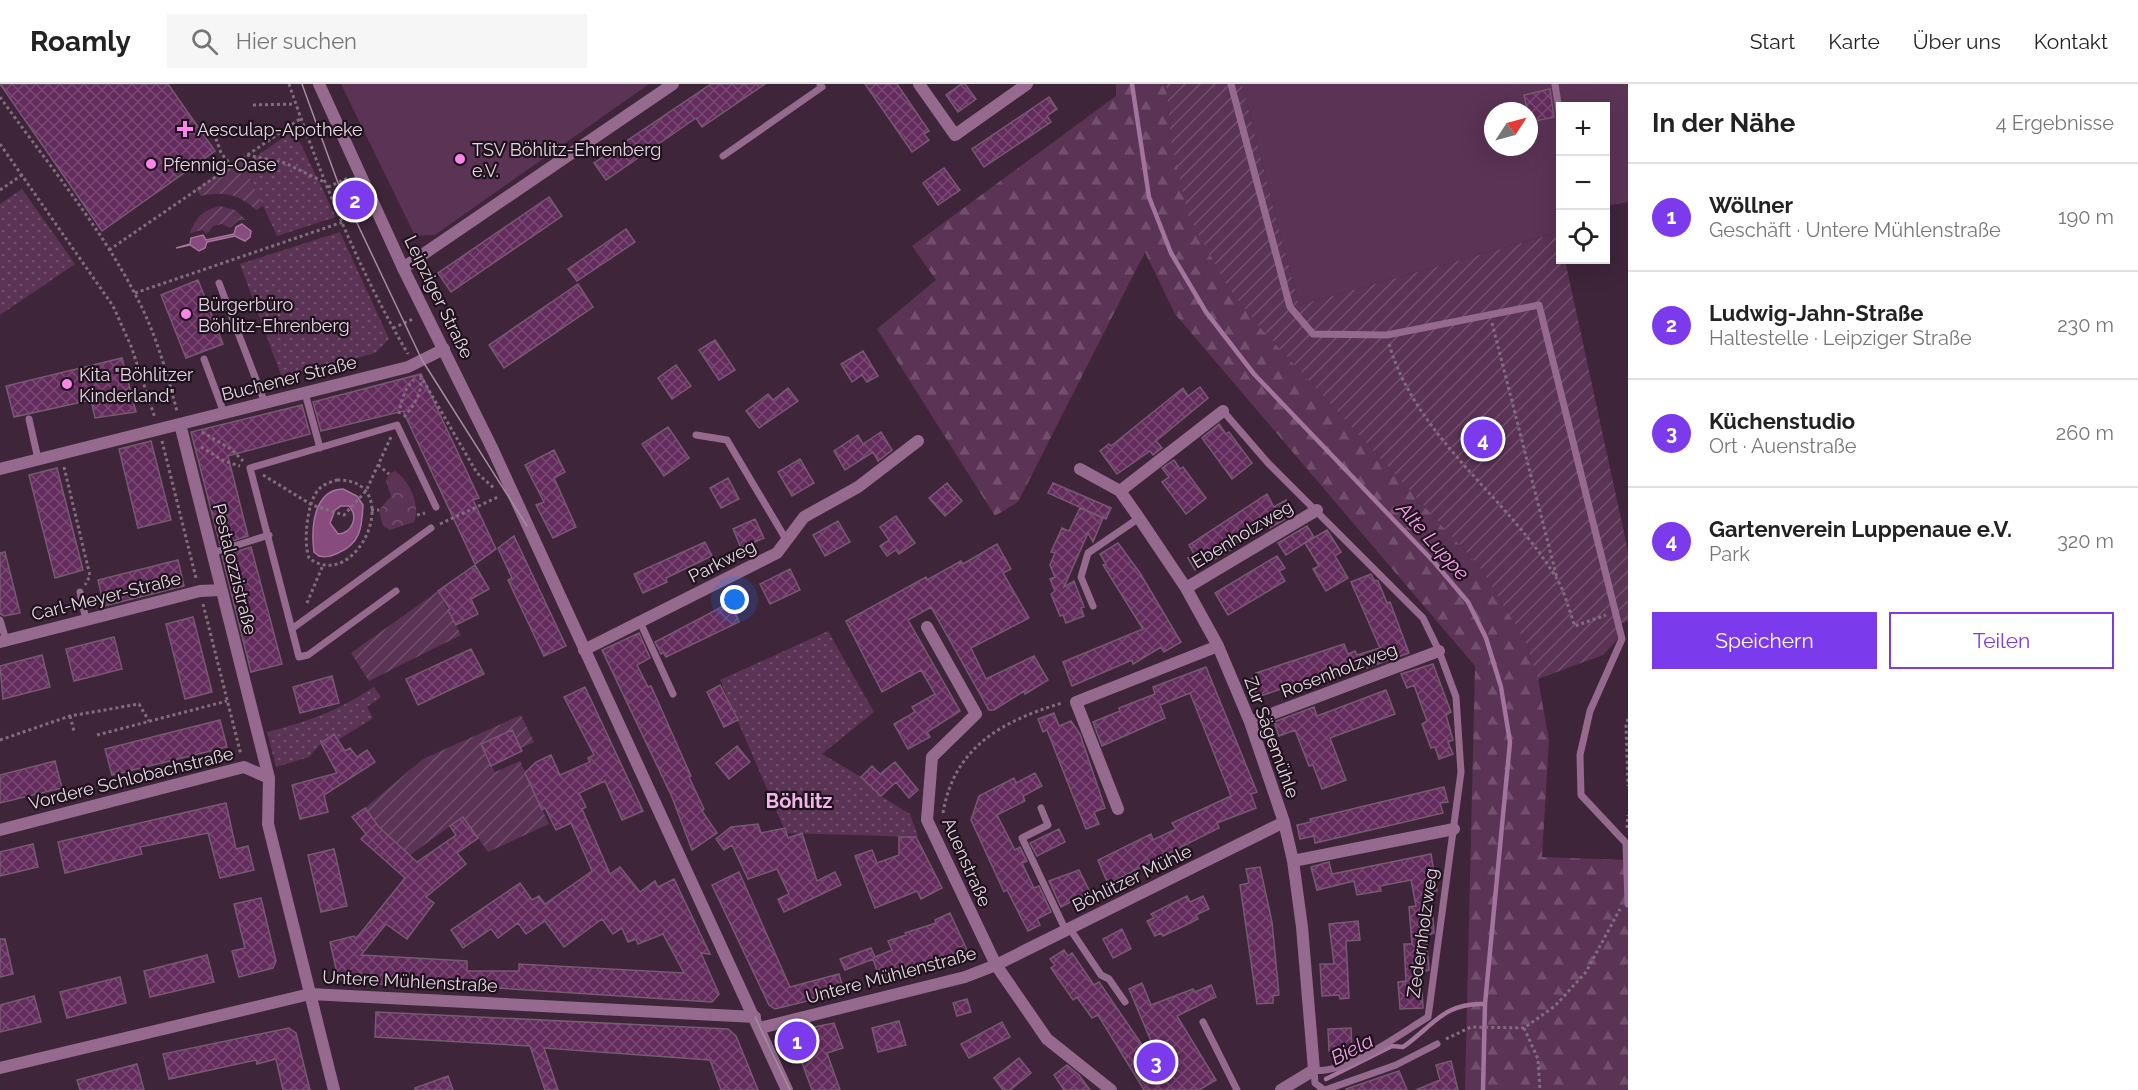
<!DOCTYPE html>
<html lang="de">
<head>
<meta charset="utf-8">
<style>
  :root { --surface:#fff; --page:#f6f6f6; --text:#222; --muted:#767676; --line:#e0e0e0; --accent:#7c3aed }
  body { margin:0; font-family:Raleway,sans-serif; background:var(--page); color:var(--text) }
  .controls { position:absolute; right:18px; top:18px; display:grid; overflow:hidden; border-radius:0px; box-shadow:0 6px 24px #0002 }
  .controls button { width:54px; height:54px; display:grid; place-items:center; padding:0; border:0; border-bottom:2px solid var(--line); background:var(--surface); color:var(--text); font:30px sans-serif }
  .compass { position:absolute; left:1484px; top:18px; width:54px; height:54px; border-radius:50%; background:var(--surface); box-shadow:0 6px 24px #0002; rotate:54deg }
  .you { position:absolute; left:735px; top:516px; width:21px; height:21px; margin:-15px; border:4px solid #fff; border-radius:50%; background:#1a73e8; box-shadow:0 0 0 9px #1a73e833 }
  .badge { display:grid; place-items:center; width:39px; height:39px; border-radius:50%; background:var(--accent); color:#fff; font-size:20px; font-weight:700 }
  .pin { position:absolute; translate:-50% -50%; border:3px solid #fff; box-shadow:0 2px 6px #0006 }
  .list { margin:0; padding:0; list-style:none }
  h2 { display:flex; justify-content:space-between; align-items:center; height:78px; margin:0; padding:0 24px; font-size:26px }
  h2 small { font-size:20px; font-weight:400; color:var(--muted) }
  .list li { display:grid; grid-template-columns:39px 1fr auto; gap:18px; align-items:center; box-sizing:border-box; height:108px; padding:0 24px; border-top:2px solid var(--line) }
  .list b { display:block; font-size:22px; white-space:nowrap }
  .list p { margin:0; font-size:20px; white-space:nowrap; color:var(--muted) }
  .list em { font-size:20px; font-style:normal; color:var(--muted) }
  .actions { display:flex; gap:12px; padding:18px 24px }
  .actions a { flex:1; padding:14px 0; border:2px solid var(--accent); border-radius:0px; text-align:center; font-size:21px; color:var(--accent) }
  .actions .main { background:var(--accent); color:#fff }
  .icon { flex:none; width:33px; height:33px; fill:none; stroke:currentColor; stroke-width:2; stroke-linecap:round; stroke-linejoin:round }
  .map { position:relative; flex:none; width:1628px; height:1006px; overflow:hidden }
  header { display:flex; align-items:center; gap:36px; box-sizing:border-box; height:84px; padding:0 30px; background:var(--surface); border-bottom:2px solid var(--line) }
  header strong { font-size:28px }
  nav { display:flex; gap:33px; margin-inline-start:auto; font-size:21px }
  .search { width:420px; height:54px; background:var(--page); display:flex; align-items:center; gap:15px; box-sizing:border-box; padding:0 21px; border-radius:0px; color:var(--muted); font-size:22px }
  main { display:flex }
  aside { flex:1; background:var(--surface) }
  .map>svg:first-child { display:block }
  .grass { fill:url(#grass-dots) }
  .forest { fill:url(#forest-firs) }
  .park { fill:url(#park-crowns) }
  .garden { fill:url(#garden-furrows) }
  .pitch { fill:#5b3355; fill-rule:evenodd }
  .water { fill:#874b7e; stroke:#a3749c; stroke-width:1.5; fill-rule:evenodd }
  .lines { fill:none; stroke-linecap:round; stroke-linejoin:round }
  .stream { stroke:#a3749c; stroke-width:4.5 }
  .building { fill:url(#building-cross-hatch); stroke:#755a70; stroke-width:1.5 }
  .path { stroke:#826d7e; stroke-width:3; stroke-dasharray:3 3; stroke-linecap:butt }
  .service { stroke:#956a8e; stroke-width:7 }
  .minor { stroke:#956a8e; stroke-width:12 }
  .tertiary { stroke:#956a8e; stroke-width:12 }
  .tram { stroke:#a28f9f; stroke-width:1.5 }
  .poi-dot { fill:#f987e9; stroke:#1e131c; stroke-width:2 }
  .labels { text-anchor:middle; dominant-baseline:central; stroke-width:4.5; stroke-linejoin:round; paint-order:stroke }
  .poi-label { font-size:18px; fill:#e4d4e1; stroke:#1e131c; text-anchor:start }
  .street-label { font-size:18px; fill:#e4d4e1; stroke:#1e131c }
  .water-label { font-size:20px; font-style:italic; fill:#f6a0e9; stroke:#1e131c }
  .neighbourhood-label { font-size:20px; font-weight:bold; fill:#f3b4e9; stroke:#1e131c }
</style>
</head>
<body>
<header>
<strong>Roamly</strong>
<div class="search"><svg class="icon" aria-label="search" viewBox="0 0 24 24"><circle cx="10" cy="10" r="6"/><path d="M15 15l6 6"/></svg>Hier suchen</div>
<nav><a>Start</a><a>Karte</a><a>Über uns</a><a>Kontakt</a></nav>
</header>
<main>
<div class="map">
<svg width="1628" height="1006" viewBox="0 0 1628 1006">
  <defs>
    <pattern id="grass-dots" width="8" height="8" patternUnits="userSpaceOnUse" patternTransform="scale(1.5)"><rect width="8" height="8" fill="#5b3355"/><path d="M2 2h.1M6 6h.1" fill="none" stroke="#72506d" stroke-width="1.8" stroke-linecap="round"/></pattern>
    <pattern id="forest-firs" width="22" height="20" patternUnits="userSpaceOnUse" patternTransform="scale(1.5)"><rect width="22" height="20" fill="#5b3355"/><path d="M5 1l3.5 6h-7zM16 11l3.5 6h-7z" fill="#72506d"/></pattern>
    <pattern id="park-crowns" width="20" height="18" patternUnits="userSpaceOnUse" patternTransform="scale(1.5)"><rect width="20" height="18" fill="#5b3355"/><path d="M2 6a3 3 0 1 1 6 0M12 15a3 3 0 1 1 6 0" fill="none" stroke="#72506d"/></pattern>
    <pattern id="garden-furrows" width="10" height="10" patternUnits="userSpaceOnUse" patternTransform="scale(1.5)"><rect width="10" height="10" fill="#5b3355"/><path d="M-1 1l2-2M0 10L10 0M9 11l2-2" fill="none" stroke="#72506d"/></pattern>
    <pattern id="building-cross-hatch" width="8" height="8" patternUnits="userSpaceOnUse" patternTransform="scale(1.5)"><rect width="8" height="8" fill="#642b5d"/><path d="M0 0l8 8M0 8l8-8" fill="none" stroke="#7a4974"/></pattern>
  </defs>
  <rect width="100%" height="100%" fill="#3e253a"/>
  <path class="grass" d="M294,46L336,133L277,152L244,81Z
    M22,105L75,180L0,231V120Z
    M340,148L389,255L375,269L282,294L240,180Z
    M828,547L874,628L822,670L861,693L881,712L910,730L918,753L786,749L720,596Z
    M374,603L381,613L367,623L373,634L338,656L333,651L321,659L309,673L276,683L267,648C309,637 338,627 374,603Z"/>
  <path class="forest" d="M1116,0H1166L1171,56L1259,242L1479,482L1525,556L1538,595L1549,656L1542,773L1628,776V1006H1465L1475,582L1175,230L1145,168L1018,418L995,432L877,245L936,196L912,162L1116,12Z"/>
  <path class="park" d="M395,387C409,396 421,421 414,438L390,446L383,442L379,426L391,412L386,397L389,390Z"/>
  <path class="garden" d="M1166,0H1242L1299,221L1560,148V176H1565L1628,467V537L1616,541L1618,555L1603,571L1538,595L1525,556L1479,482L1259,242L1228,203L1188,131L1171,56Z
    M241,75L263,122L256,126C238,110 224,107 201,112L196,105Z
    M220,122L235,126L246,136H239L230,144L222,140L213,142L207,150L202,146L190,149C196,133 203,126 220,122Z
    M438,507L461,551L369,597L351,569Z
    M521,631L534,658L521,664L512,646L481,661L495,688L520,677L549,740L488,768L463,733L410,771L375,739L365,724L423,675Z"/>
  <path class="pitch" d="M341,0H649L435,151L415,152Z
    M1242,0H1628V118L1606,122V22H1560V130L1556,131L1560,148L1299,221ZM1493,27H1529V63H1493Z"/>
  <path class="water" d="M242,140L251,147L250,153L245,157L235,152L207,158L205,164L199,167L190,161L176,164L190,160L191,154L203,151L206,156L234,150L236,143Z
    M343,405L357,412L363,421C362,444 360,460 338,469C331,472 326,474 319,472L314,468C311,445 313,406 343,405ZM341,422H349C359,433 352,449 338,450L330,439L335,426Z"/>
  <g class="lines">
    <path class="stream" d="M1132,0L1149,113L1171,169L1206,228L1254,290L1434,478L1468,518L1486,554L1501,603L1510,658L1485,920L1483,1006
      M1326,995L1392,962L1403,963C1433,942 1444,918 1485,920"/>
  </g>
  <path class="building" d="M0,0H168L215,67L102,147Z
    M711,0H765L702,43L696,34L606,96L594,79Z
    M865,0H897L929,47L924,50L929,56L912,68Z
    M961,0H965L976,15L958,28L946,11Z
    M1550,5L1554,33L1530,38L1524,11Z
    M1049,13L1057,25L1047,32L1051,38L984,83L972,65Z
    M944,84L960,106L938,121L923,99Z
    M549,113L562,132L451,208L438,189Z
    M626,145L635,158L577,197L568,185Z
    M198,196L223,260L186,274L161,211Z
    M578,200L593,223L504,284L489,261Z
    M715,256L735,286L719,296L699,266Z
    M863,267L878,292L867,298L862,291L852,298L841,280Z
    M122,274L136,328L95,334L91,316L14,333L6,302Z
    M676,281L691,302L672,315L658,294Z
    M421,290L479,414L473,416L496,465L475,480L403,327L321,347L313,318Z
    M1200,303L1208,314L1156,357L1162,364L1153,371L1150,367L1117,390L1100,367L1109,360L1111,362L1183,304L1188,312Z
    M788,304L798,317L759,344L746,327L768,310L773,316Z
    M302,321L310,350L228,372L248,452L220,461L191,348Z
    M1219,340L1226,350L1229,348L1252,379L1232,395L1202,354Z
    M668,343L689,374L664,392L642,360Z
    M881,348L892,366L878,377L873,368L845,386L834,367L858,351L863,360Z
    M151,357L171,436L138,444L119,365Z
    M554,366L565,388L554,394L576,443L553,454L536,421L544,418L525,381Z
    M800,375L814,399L792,412L778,388Z
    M1174,376L1180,385L1183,383L1206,414L1186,430L1162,398L1169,393L1162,384Z
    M57,384L83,486L55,494L29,391Z
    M728,394L739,415L721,424L710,404Z
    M947,399L962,417L945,432L929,414Z
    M1053,399L1111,424L1106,435L1048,409Z
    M1267,410L1274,423L1286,416L1294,430L1270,444L1267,440L1234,460L1236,463L1195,486L1188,474L1194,470L1189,461Z
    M1080,424L1103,434L1093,458L1088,449L1064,503L1074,497L1084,523L1081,524L1084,532L1066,539L1063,531L1060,532L1051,510L1055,507L1050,495L1055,493L1050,481L1055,469L1051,468L1062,444L1069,447Z
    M896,432L915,459L899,470L896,466L887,472L880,462L889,456L880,443Z
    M755,435L764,454L741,464L733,445Z
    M838,437L850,458L825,472L813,451Z
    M1307,442L1314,453L1286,471L1278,459Z
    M1327,446L1341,468L1335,472L1348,494L1326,507L1313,485L1319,482L1305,459Z
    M514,452L566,562L544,572L508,496L512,494L498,464Z
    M705,458L712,472L666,494L667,498L643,509L634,490Z
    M1118,459L1140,489L1181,558L1164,568L1161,563L1133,580L1132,576L1072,602L1063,578L1143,545L1103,481L1106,480L1100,470Z
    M997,460L1011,485L1003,489L1029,534L971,564L986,595L1034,572L1048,596L1025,610L1024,607L994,626H989L931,523L908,536L960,627L927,648L930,653L908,665L894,640L915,628L912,623L935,610L921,586L882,608L846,537L926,493L927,496L961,477L963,480Z
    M251,463L282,580L251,588L222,472Z
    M5,468L20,529L4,532L0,530V469Z
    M1277,472L1285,484L1279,487L1285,497L1228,531L1215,509Z
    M178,476L184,502L104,522L98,496Z
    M475,481L489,505L471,515L478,530L456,541L448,526L450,525L438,507Z
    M790,485L800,506L770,520L760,500Z
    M1371,490L1374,496L1378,497L1387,519L1390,518L1409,569L1355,588L1354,584L1317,598L1315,594L1257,613L1251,595L1257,592L1256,589L1344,560L1348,570L1355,567L1357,571L1380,564L1351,498Z
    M731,518L739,538L666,573L663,568L661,570L655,558Z
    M193,533L212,608L185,615L166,540Z
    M639,549L650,574L637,581L648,603L651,602L691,692L689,693L704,725L702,727L717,749L692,766L672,713L602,566Z
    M114,553L122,585L74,597L66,565Z
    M471,565L484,590L418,621L406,595Z
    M42,571L50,603L3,615L0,582Z
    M1433,580L1451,628L1446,631L1453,656L1448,658L1453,670L1439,675L1435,663L1431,664L1422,640L1427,637L1414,601L1407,604L1401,590Z
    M1206,583L1257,708L1251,710L1256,724L1217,739L1219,744L1108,800L1098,776L1151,750L1153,756L1176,745L1172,739L1231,712L1190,609L1160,621L1165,634L1102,662L1093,638L1120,627L1119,624L1155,610L1153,603Z
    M332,592L339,619L300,629L293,603Z
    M720,601L738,636L724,643L707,608Z
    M585,603L643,727L622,736L605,697L579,709L586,723L582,725L610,790L620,783L640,808L655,797L658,803L674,795L710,870L701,869L719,910L712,918L497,904L478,906V903L344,899L338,893L330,858L354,852L355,854L359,851L405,794L361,755L366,750L352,733L365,724L379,743L417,778L456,751L450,742L463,733L478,754L457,769L466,780L426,813L434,819L407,855L386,840L361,871L467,877V887H519V880L684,889L663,850L638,860L636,855L628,858L622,844L613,850L602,835L564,863L545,837L526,850L518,839L498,854L491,845L463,864L451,846L520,799L532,816L539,812L545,820L592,787L571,739L556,746L545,724L542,726L525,689L536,678L551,671L560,691L590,678L588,674L594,671L564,613Z
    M1386,606L1395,630L1330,654L1346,696L1322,705L1313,681L1309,682L1295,646L1279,652L1274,638L1314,623L1317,632Z
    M1054,629L1059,642L1071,637L1080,650L1105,724L1094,728L1099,740L1086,745L1047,646L1043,648L1038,635Z
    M220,636L227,663L112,691L105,665Z
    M512,646L522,667L491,682L481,660Z
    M334,650L345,667L350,664L357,673L367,666L375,678L324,711L328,728L300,735L292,701L337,689L321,659Z
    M737,662L750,678L729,695L716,679Z
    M55,677L62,704L0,719V691Z
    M895,678L918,706L909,714L896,698L881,712L861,693L872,682L880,690Z
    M1035,689L1042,702L1023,712L1025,717L997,731L1015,766L1020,763L1027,777L1022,779L1034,804L1039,802L1051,828L1037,835L1040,841L1028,847L1007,806L1004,808L971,736L979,712L1014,694L1016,699Z
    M1444,703L1448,718L1440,719L1443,729L1315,759L1314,752L1300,755L1297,741L1311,738L1310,735Z
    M226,719L236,765L248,762L254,786L220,794L208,749L140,763L142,770L65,789L58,758Z
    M758,740L761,749L785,744L788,754L802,749L817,797L835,788L841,801L784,828L778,815L789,810L777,785L748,795L732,761L724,766L716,755L731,743Z
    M1059,745L1065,758L1037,772L1030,759Z
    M899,753H916L942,804L921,815L917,807L875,824L855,772L872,766L877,779L899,771Z
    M33,760L38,783L0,792V768Z
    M334,765L347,822L321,828L308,771Z
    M1431,770L1437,807L1431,808L1434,849L1426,852L1429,886L1421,889L1423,924L1400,925L1398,898L1406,897L1404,860H1412L1409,823L1416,822L1411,796L1380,802L1381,807L1357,811L1354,797L1317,806L1311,783L1329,778L1332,790Z
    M1260,783L1272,838L1279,911L1273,912V919L1257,920L1240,801L1249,799L1246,785Z
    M1079,786L1090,808L1061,823L1049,797Z
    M739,788L790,903L839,890L844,908L775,925L769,921L712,801Z
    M1187,812L1190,818L1203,812L1209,825L1196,831L1198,835L1186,841L1163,852L1161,849L1155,852L1147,837L1154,834L1151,830Z
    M261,814L276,877L273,884L239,893L232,867L245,864L234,820Z
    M950,829L967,866L936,879L880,895L873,875L845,886L840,875L871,864L875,873L892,866L888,857L906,851L905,849L936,839L935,836Z
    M1358,837L1360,856L1346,857L1349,914L1340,915L1339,911L1322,912L1320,880H1334L1329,840Z
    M1122,845L1131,865L1113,874L1103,855Z
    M0,855H5L13,890L0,893Z
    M1064,866L1068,872L1072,869L1094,901L1099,898L1151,974L1157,971L1129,905L1142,899L1151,921L1193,905L1195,908L1211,901L1216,913L1177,932L1216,996L1199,1006H1144L1098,931L1092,934L1077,913L1073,916L1051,884L1055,881L1050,875Z
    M207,871L214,898L150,913L144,887Z
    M120,893L126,919L67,934L60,908Z
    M34,912L41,938L0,948V921Z
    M967,915L971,928L957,932L953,919Z
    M376,928L728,945L736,952L758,1006H721L710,976L544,964L558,1006H545L530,962L375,953Z
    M899,937L906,961L878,968L872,944Z
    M1002,938L1010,953L969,974L961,960Z
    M834,939L843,964L827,969L840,1006H812L793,954L799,946Z
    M289,944L296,949L310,1006H283L276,975L257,980L256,976L169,995L163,970Z
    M1351,944L1352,966L1329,967L1328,945Z
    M1019,974L1031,989L1010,1006H1003L994,994Z
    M1451,977L1458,1006H1416L1440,996L1436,981Z
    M137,980L144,1006H80L77,996Z
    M1067,981L1079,991L1090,1006H1064L1054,991Z
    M1399,987L1407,1006H1346V1005Z
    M448,992L453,1006H415V1004Z"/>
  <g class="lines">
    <path class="path" d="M289,0C320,91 359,187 408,270
      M0,13C44,75 100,142 135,210C155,247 166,286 177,327
      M253,21L295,20
      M214,49L221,69L231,81
      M0,60L113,222L131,262L155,334
      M247,71L285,79L326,99
      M328,103L348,94
      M0,106L22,91
      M109,166L300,35
      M135,209L343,138
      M1492,239L1557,494
      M393,244L413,235
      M1389,260C1417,355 1507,412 1557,495C1565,508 1569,527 1575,542L1606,531
      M420,291L477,389L495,405
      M399,330C401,319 404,304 414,296
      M404,333C414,321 422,310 421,294
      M202,348L231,365L243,377
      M162,357L196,494
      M201,363L224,377L240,382
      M378,381L389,390
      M64,383L90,492L85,501
      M263,391L312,421L344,431L366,407L391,353
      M337,396C408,395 357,511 309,474C303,458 307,417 319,405C324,400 331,398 337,396Z
      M371,426H379
      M417,431L425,429
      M440,440L498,413
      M307,519L323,481
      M203,520L241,671
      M70,632L74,647
      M1628,635L1626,642L1628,702
      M97,651L227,617
      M0,656L70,632L139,620L149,637
      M943,729C954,663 1002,637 1062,619
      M1627,744L1628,731
      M1524,944L1538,975L1540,1006
      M1446,955L1471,943L1524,944L1555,922L1586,888L1620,825"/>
    <path class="service" d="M1231,0L1290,223L1313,250L1387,251L1539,221L1622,555L1590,627L1580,671L1581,711L1626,759L1628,820
      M1555,0L1560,32
      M723,72L822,3L820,0
      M219,199L265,319
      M204,275L224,329
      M305,309L320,364
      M1223,327L1268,379L1423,534L1439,567L1456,613L1461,688L1428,933C1400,950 1345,991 1314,986L1315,999L1324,1006
      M29,335L38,375
      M696,351L727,356L787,457
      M212,469L269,451
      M396,507L308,571L299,573L250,384L397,341L436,423
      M80,508L86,536
      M1093,522L1081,493L1088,469L1139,434
      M0,536L6,556
      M640,538L673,610
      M293,544L431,444
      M1041,724L1048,741L1022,754L1066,847
      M1070,845L1101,891L1109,895L1125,918
      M1203,938L1237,1006
      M1325,1006L1396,981L1437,960"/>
    <path class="minor" d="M919,0L955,51L1027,0
      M403,184L673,0
      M180,340L269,694L268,740L334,1006
      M0,385L408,283L444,265
      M1080,385L1120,407L1139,434L1186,504L1218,562L1250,638L1284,738L1293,777L1302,843L1314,986L1281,1006
      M1120,407L1223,327
      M1186,504L1317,426
      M927,543L976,630L932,673L927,736L996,881L1047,955L1111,1006
      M0,558L200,507L221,506
      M584,566L777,469L804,433L858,403L918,357
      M1250,638L1439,567
      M1118,725L1076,618L1218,562
      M0,746L244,683L269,694
      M1293,777L1454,745
      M760,944L965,893L996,881L1284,738
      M0,984L310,910L755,933"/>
    <path class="tertiary" d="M319,0L403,184L493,366L787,1006"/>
    <path class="tram" d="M302,0L338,99L422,276L527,442
      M755,933L790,1006"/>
  </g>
  <g class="poi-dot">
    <path d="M182 36h6v6h6v6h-6v6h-6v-6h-6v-6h6z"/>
    <circle cx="460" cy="75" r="6"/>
    <circle cx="151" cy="80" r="6"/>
    <circle cx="186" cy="230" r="6"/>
    <circle cx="67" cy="300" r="6"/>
  </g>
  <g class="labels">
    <g class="poi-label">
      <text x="197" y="45">Aesculap-Apotheke</text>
      <text x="472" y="65">TSV Böhlitz-Ehrenberg<tspan x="472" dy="21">e.V.</tspan></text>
      <text x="163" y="80">Pfennig-Oase</text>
      <text x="198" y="220">Bürgerbüro<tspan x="198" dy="21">Böhlitz-Ehrenberg</tspan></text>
      <text x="79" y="290">Kita "Böhlitzer<tspan x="79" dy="21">Kinderland"</tspan></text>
    </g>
    <g class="street-label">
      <text transform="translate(439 213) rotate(64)">Leipziger Straße</text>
      <text transform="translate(289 294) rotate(-14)">Buchener Straße</text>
      <text transform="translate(1242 450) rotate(-31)">Ebenholzweg</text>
      <text transform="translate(722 477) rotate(-27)">Parkweg</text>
      <text transform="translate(235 485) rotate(76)">Pestalozzistraße</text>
      <text transform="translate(106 512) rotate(-14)">Carl-Meyer-Straße</text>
      <text transform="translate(1339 586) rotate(-21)">Rosenholzweg</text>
      <text transform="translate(1272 653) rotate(70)">Zur Sägemühle</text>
      <text transform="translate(131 694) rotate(-14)">Vordere Schlobachstraße</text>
      <text transform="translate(967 778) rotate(66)">Auenstraße</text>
      <text transform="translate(1132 794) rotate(-26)">Böhlitzer Mühle</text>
      <text transform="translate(1422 849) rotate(-82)">Zedernholzweg</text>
      <text transform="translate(891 891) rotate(-15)">Untere Mühlenstraße</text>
      <text transform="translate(410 897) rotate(3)">Untere Mühlenstraße</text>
    </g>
    <g class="water-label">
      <text transform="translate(1433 457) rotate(48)">Alte Luppe</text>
      <text transform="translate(1352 965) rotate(-27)">Biela</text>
    </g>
    <g class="neighbourhood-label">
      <text x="799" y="717">Böhlitz</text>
    </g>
  </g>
</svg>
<div class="controls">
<button>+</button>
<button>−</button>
<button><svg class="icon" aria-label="locate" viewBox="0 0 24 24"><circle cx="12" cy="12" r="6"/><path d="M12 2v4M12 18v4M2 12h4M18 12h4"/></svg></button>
</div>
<svg class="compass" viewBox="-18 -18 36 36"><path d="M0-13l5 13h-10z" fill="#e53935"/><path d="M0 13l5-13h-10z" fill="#767676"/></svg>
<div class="you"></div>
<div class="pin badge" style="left:797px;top:957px">1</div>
<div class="pin badge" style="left:355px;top:116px">2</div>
<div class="pin badge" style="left:1156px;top:978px">3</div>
<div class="pin badge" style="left:1483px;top:355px">4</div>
</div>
<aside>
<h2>In der Nähe<small>4 Ergebnisse</small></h2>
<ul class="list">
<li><span class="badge">1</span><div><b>Wöllner</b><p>Geschäft · Untere Mühlenstraße</p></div><em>190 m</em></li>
<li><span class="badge">2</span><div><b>Ludwig-Jahn-Straße</b><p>Haltestelle · Leipziger Straße</p></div><em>230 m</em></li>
<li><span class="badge">3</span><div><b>Küchenstudio</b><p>Ort · Auenstraße</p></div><em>260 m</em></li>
<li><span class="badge">4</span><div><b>Gartenverein Luppenaue e.V.</b><p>Park</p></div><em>320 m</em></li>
</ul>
<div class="actions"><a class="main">Speichern</a><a>Teilen</a></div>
</aside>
</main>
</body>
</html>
